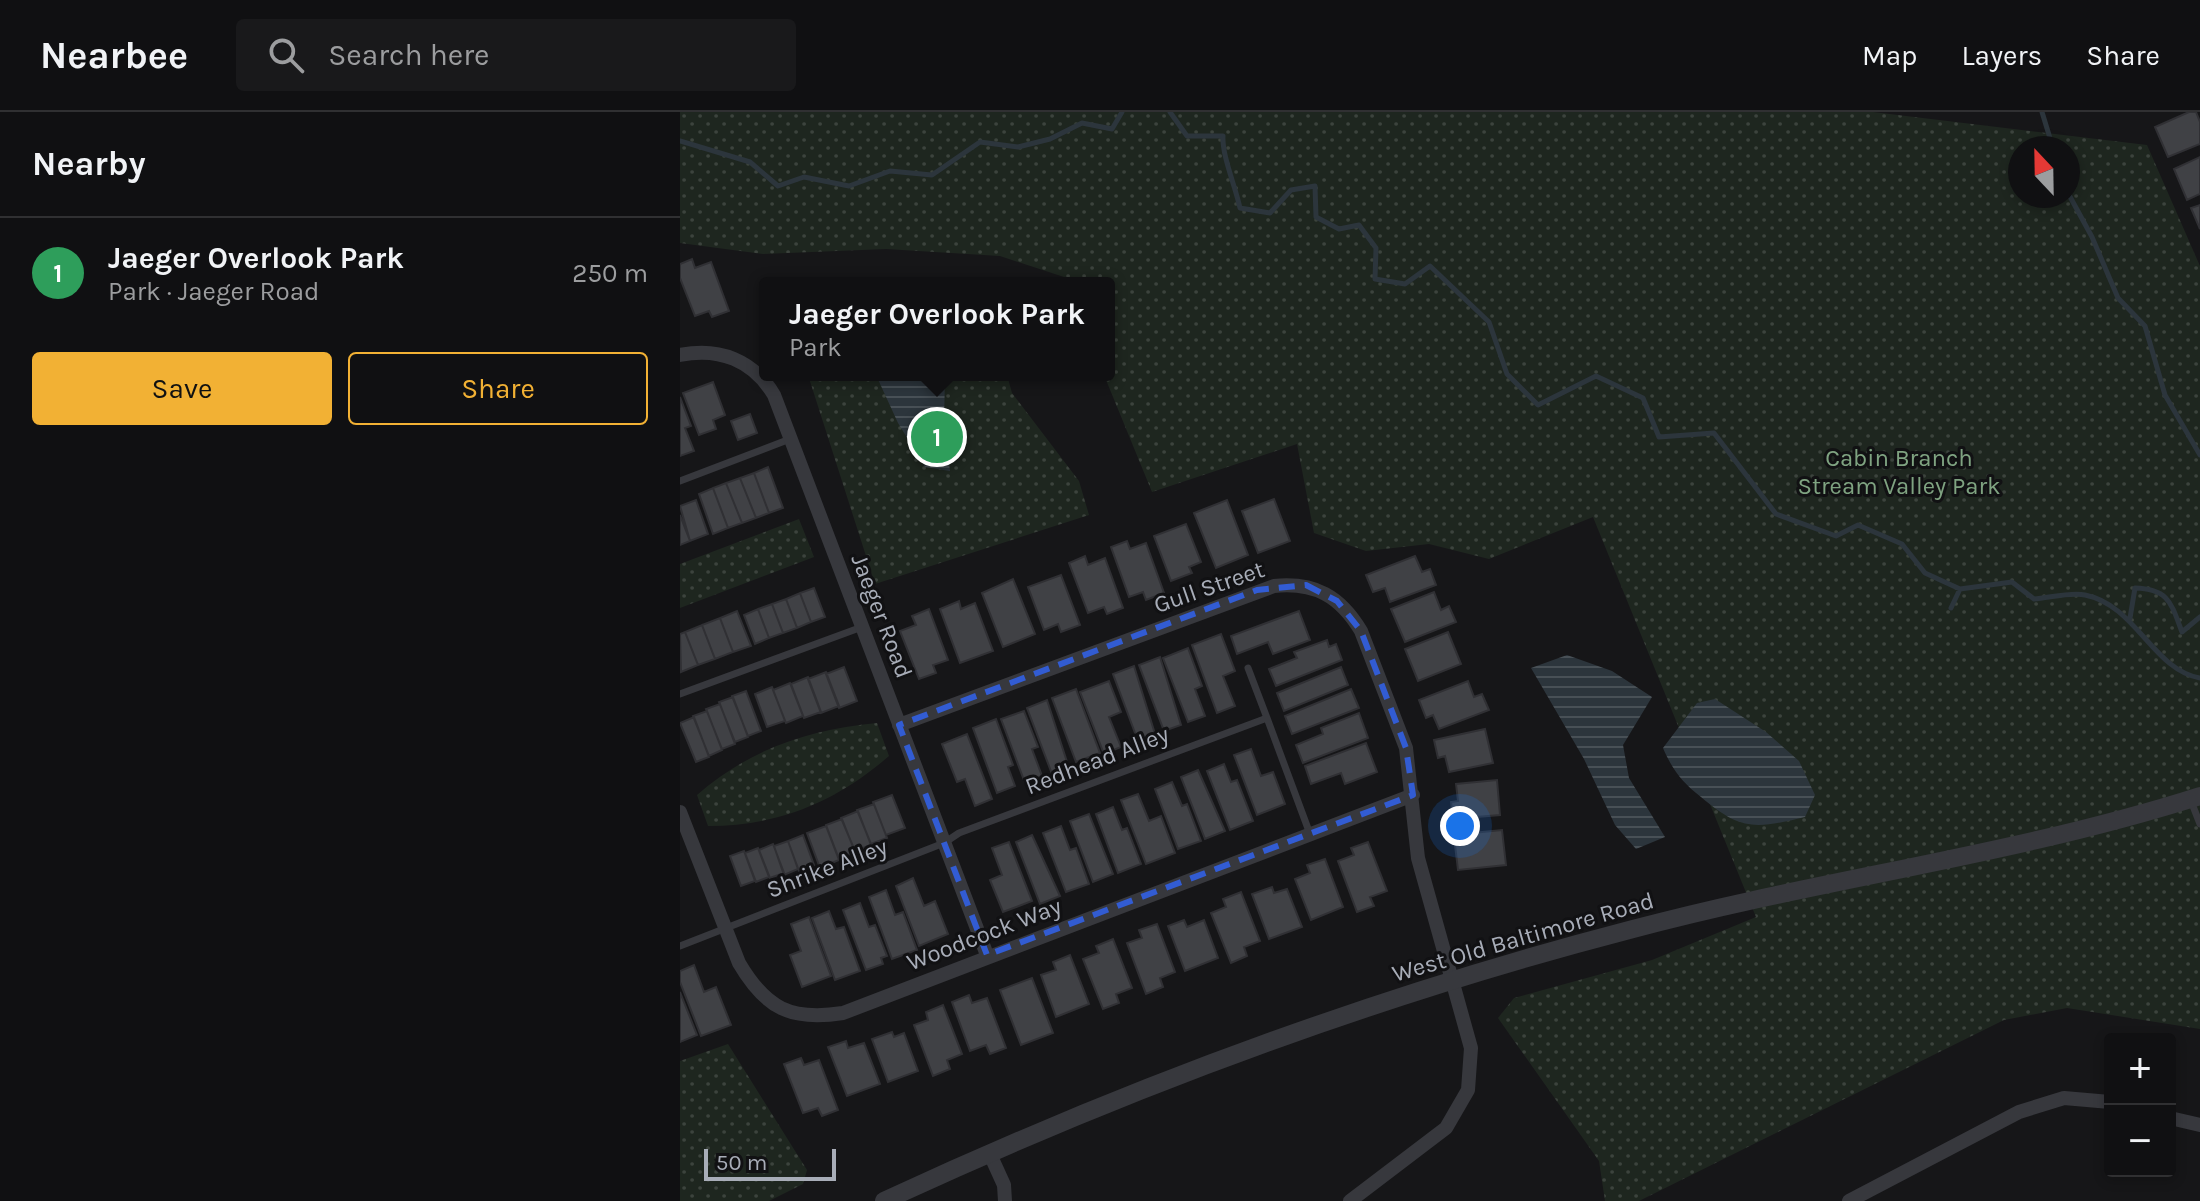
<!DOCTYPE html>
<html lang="en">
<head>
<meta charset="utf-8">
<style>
  :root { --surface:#101012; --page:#19191b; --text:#f1f3f6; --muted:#9c9d9f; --line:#303032; --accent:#f2b134 }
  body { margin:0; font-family:Karla,sans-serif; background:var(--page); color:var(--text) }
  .controls { position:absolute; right:24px; bottom:24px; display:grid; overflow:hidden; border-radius:8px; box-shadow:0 4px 12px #0003 }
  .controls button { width:72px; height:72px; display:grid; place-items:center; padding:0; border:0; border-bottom:2px solid var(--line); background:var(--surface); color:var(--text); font:40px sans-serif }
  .compass { position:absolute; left:1328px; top:24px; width:72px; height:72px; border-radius:50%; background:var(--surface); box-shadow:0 4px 12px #0003; rotate:338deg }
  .scale { position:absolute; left:24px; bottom:20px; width:132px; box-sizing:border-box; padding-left:8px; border:4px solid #a8adb8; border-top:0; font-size:22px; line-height:28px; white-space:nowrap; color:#a8adb8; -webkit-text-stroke:6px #111113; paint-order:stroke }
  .you { position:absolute; left:780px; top:714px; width:28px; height:28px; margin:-20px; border:6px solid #fff; border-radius:50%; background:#1a73e8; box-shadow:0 0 0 12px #1a73e833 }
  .badge { display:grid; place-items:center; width:52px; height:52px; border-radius:50%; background:var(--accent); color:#fff; font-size:26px; font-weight:700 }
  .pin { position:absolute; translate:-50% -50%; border:4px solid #fff; box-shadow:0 2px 8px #0006 }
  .popup { position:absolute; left:79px; top:165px; width:356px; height:104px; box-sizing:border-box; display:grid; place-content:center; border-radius:8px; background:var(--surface); filter:drop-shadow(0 2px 6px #0005); font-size:26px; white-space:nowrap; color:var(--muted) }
  .popup b { font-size:30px; color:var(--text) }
  .popup::after { content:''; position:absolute; left:50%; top:100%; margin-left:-16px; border:16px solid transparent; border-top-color:var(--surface) }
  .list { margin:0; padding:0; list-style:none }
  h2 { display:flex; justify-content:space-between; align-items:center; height:104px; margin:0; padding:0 32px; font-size:34px }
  h2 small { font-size:26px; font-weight:400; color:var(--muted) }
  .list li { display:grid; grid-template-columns:52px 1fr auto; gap:24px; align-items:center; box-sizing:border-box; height:112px; padding:0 32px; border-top:2px solid var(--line) }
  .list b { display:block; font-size:30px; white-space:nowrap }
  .list p { margin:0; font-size:26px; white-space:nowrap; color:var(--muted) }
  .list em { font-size:26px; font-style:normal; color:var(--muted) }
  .actions { display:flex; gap:16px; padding:24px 32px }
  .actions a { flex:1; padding:18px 0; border:2px solid var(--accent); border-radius:8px; text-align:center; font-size:28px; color:var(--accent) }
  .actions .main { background:var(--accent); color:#111 }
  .icon { flex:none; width:44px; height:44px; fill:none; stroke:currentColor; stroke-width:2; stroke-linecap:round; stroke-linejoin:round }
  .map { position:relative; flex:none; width:1520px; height:1089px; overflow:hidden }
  header { display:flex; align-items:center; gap:48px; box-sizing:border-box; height:112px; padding:0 40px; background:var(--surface); border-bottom:2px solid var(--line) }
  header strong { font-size:38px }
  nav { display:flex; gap:44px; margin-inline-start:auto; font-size:28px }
  .search { width:560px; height:72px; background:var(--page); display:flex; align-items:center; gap:20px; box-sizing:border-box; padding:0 28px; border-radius:8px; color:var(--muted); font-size:30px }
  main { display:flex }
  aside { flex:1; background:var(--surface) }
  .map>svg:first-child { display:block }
  .park { fill:url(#park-dots); fill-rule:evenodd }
  .water { fill:url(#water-rules) }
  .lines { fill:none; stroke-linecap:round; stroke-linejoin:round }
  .stream { stroke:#2c353c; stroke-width:5 }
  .building { fill:#404145; stroke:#303034; stroke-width:2 }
  .service { stroke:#37383d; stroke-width:7 }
  .minor { stroke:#37383d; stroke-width:14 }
  .tertiary { stroke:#37383d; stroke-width:18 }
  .marked { fill:none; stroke:#325cd3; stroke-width:6; stroke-dasharray:16 10; stroke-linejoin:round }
  .labels { text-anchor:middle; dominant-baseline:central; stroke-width:6; stroke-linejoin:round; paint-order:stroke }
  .park-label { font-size:24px; fill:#7fa381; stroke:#111113 }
  .street-label { font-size:24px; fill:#a8adb8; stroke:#111113 }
</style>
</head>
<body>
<header>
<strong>Nearbee</strong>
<div class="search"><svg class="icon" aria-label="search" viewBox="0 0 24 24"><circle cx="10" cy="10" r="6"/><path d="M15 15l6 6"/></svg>Search here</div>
<nav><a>Map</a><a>Layers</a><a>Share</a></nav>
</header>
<main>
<aside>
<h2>Nearby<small></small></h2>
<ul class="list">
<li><span class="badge" style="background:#2e9e5b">1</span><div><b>Jaeger Overlook Park</b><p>Park · Jaeger Road</p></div><em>250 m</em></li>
</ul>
<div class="actions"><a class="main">Save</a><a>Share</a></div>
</aside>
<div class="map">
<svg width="1520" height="1089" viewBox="0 0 1520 1089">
  <defs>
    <pattern id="park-dots" width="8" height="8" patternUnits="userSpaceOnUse" patternTransform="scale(2)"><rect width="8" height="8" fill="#1e261f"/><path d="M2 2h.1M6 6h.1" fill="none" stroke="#3c433d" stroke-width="1.8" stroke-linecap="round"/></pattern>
    <pattern id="water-rules" width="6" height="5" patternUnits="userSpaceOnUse" patternTransform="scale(2)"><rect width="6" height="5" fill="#2c353c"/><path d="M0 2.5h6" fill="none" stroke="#485056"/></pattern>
  </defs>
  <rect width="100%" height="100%" fill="#161618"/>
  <path class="park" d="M0,0H1193L1467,33L1520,154V917L1387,896L1324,908L959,1089H925L919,1049L818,906L834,886L972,848L1076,805L913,405L809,447L749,432L686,439L634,421L617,332L472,380L424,263H429V171H387L384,165L320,144L206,137L83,142L0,131ZM1340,36H1388V84H1340Z
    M128,263H327L332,281L399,369L409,403L195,472Z
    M119,407L134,445L0,496V452Z
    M197,611L209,644C156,690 98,714 28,714L17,683C70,637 127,618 197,611Z
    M48,932L127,1058L123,1072L89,1089H0V949Z"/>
  <path class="water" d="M196,263H265L264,312L270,359L245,355L218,311Z
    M887,543L932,559L972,585L943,633L949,666L985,725L956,737L935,713L904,647L851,556Z
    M1035,587L1086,620L1119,649L1135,683L1125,705C1075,717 1061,719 1021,685C1002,670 993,659 983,636L1017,591Z"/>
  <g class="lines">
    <path class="stream" d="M490,0L507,24H543C542,44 555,73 560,96L590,101L611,78L635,74L636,105L659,117L679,113L696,136L695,167L725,172L750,154L809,210L827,262L858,293L916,264L963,286L979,325L1034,321L1096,402L1156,424L1178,413L1222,432L1245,461L1280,477L1332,470L1354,487C1369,486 1390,480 1405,483C1456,493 1473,558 1520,566
      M1362,0L1373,36
      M0,29L70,50L98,74L124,65L169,74L210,59L252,63L300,30L338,35L370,27L402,11L432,17L442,0
      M1388,81L1412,125L1438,186L1465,214L1485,283L1520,343
      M1271,496L1280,477
      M1450,506L1455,476C1489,477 1491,491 1502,520L1520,505"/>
  </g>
  <path class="building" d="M1509,0H1516L1520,10V32L1488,45L1475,15Z
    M1520,45V82L1507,88L1494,57Z
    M1520,93V117L1511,96Z
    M12,147L15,156L31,150L49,199L32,205L29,199L15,204L0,166V152Z
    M33,270L45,303L33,308L36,317L19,323L3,281Z
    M0,285L11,314L5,316L14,339L0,344Z
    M70,302L77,321L58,328L51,309Z
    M88,355L103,396L89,401L74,361Z
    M74,361L89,401L76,406L60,366Z
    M60,366L76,406L62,411L46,371Z
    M46,371L62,411L48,416L33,376Z
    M33,376L48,416L33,422L19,382Z
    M594,387L610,429L578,441L562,399Z
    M16,388L28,422L10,429L0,394Z
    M547,388L568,443L536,456L514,401Z
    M0,403L10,429L0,433Z
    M506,412L521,450L509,455L512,461L491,469L474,424Z
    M447,429L450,437L466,431L484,481L466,488L463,480L449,485L431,435Z
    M405,444L408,453L425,446L443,496L427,502L424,495L408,501L389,451Z
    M735,444L742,460L750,457L756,473L710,490L705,476L693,480L686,463Z
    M381,463L400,513L381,520L378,512L364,518L348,475Z
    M333,467L355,522L323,535L302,481Z
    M134,476L145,505L131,510L120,481Z
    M754,480L761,498L769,494L776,510L725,530L711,497Z
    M120,481L131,510L117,516L106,487Z
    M106,487L117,516L103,521L92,492Z
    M279,489L281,497L295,491L313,539L280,551L260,497Z
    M92,492L103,521L89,526L78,497Z
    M78,497L89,526L75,532L64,503Z
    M249,497L268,548L253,553L256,561L239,567L220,519L236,513L232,504Z
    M57,499L71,534L53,540L40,506Z
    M619,499L630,528L593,542L588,530L557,542L551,524Z
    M40,506L53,540L35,547L22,513Z
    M22,513L35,547L18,553L5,520Z
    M5,520L18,553L1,560L0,522Z
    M768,520L781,552L738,569L725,537Z
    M541,522L555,559L543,564L555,594L537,601L512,533Z
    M647,528L649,535L656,532L662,548L596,574L589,557L617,546L614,540Z
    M508,536L522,574L515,577L525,604L508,610L483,546Z
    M480,545L501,613L484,619L459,553Z
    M454,554L475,622L458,629L433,562Z
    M164,555L177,589L159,596L146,562Z
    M661,555L668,573L604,599L597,581Z
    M146,560L159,594L141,601L128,567Z
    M128,565L141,600L124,606L111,572Z
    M429,569L441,600L429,605L441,635L424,642L400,580Z
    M788,569L794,585L802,582L809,598L759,617L753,603L746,606L739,588Z
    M110,571L123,604L106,611L93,578Z
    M92,575L105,609L87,615L75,582Z
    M396,577L420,641L396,650L372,586Z
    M671,577L679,596L612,622L605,604Z
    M66,579L81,619L68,624L52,584Z
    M53,585L68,625L55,630L39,590Z
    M367,588L389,656L372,662L347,596Z
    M40,592L55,632L42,637L26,597Z
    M27,599L42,638L29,644L13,604Z
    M344,599L358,635L352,637L362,664L345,671L321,607Z
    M679,601L688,626L623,651L616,633L643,622L641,616Z
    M14,605L29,645L16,650L0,611Z
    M316,607L333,653L328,655L335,674L317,681L293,616Z
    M805,617L813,651L769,660L765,644L758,646L754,628Z
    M287,622L312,687L295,694L285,667L277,670L262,632Z
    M686,631L697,660L665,672L661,661L631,672L625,654Z
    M571,637L581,664L593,660L605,692L577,703L554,643Z
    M544,652L551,670L557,668L573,709L550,718L527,659Z
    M518,658L545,719L525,727L501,665Z
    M817,668L820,703L773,707L771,690L778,689L776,672Z
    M492,670L502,694L507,692L521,729L498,737L475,677Z
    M458,682L469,709L481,704L495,741L466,752L441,688Z
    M212,683L225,716L206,723L193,690Z
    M194,692L207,726L191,732L177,698Z
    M433,695L442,718L447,716L461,752L438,761L416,702Z
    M178,699L191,733L175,739L161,706Z
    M409,702L433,762L413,770L390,709Z
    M162,707L175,740L159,747L146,713Z
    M146,714L159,748L140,756L127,721Z
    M381,714L390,738L396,736L409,772L386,780L363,721Z
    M822,718L826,753L778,758L775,733H783L782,722Z
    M123,723L134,753L119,759L108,729Z
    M352,723L380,784L360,792L336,730Z
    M108,729L118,757L104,763L94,734Z
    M329,730L352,789L323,800L310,768L322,763L312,736Z
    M688,730L707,779L690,785L694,794L677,800L658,749L674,743L671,736Z
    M93,732L104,761L90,766L79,738Z
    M78,736L89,765L76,770L65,741Z
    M64,739L75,769L61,774L50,744Z
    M645,747L663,795L631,808L615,767L630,761L627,753Z
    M233,766L244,794L255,789L268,822L239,834L216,774Z
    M592,775L594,781L607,777L622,815L589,827L572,782Z
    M206,778L215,803L223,800L237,838L212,847L189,785Z
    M561,780L580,829L564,835L567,844L551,851L531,801L546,795L543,787Z
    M180,791L189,815L195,813L207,844L201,846L203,852L186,858L163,798Z
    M149,799L156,817L164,815L180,859L155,868L132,806Z
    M129,805L151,864L122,875L110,843L121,839L111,812Z
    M504,808L507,815L524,808L538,846L505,859L488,814Z
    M477,812L495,860L480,866L483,875L466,882L447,831L462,826L459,818Z
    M433,827L452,876L436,882L439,891L423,897L403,847L419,841L416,834Z
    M390,843L409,892L376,905L361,863L376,858L373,850Z
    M14,853L24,880L36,875L51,913L21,924L0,870V859Z
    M352,866L373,921L341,933L320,878Z
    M0,880L17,923L0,930Z
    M289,883L292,891L307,886L326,936L310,942L306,933L290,939L272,890Z
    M263,893L282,942L267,948L270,957L253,964L234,913L248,908L246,900Z
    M212,920L214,925L224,921L238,959L208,970L192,927Z
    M166,929L168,936L184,931L200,972L167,984L148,935Z
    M121,946L124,953L139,948L158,998L142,1004L138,996L123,1001L104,952Z"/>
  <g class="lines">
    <path class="service" d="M0,369L110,327
      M568,556L587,606
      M0,582L182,515
      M1511,689L1520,712
      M0,834L264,731L279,721L587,606L630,722"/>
    <path class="minor" d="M0,243C39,235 73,248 94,283L307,843
      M219,613L594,474C635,470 660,484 681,519L726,636L738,746L791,936L788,978L766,1016L670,1089
      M0,700L59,851C86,897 111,909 163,901L733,683
      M1490,1006L1520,1013
      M309,1040L324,1073L325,1089
      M1169,1089L1339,1000L1384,986L1430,990"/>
    <path class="tertiary" d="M204,1089C445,977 695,884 953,817C1140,767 1335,743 1520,684"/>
  </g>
  <path class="marked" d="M626,473L657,489L681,519L726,636L733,683L307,843L219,613L577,478Z"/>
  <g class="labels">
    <g class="park-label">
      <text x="1219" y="346">Cabin Branch<tspan x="1219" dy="28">Stream Valley Park</tspan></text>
    </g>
    <g class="street-label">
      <text transform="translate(529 475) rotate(-19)">Gull Street</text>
      <text transform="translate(202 504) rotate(69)">Jaeger Road</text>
      <text transform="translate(417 648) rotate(-21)">Redhead Alley</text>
      <text transform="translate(147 756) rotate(-21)">Shrike Alley</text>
      <text transform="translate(304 822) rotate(-21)">Woodcock Way</text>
      <text transform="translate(843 825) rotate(-16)">West Old Baltimore Road</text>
    </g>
  </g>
</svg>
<div class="controls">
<button>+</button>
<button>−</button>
</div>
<svg class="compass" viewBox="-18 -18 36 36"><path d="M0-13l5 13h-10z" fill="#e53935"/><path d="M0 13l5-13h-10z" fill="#9c9d9f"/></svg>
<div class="scale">50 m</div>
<div class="you"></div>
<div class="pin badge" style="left:257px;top:325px;background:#2e9e5b">1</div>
<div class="popup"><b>Jaeger Overlook Park</b>Park</div>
</div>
</main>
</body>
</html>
